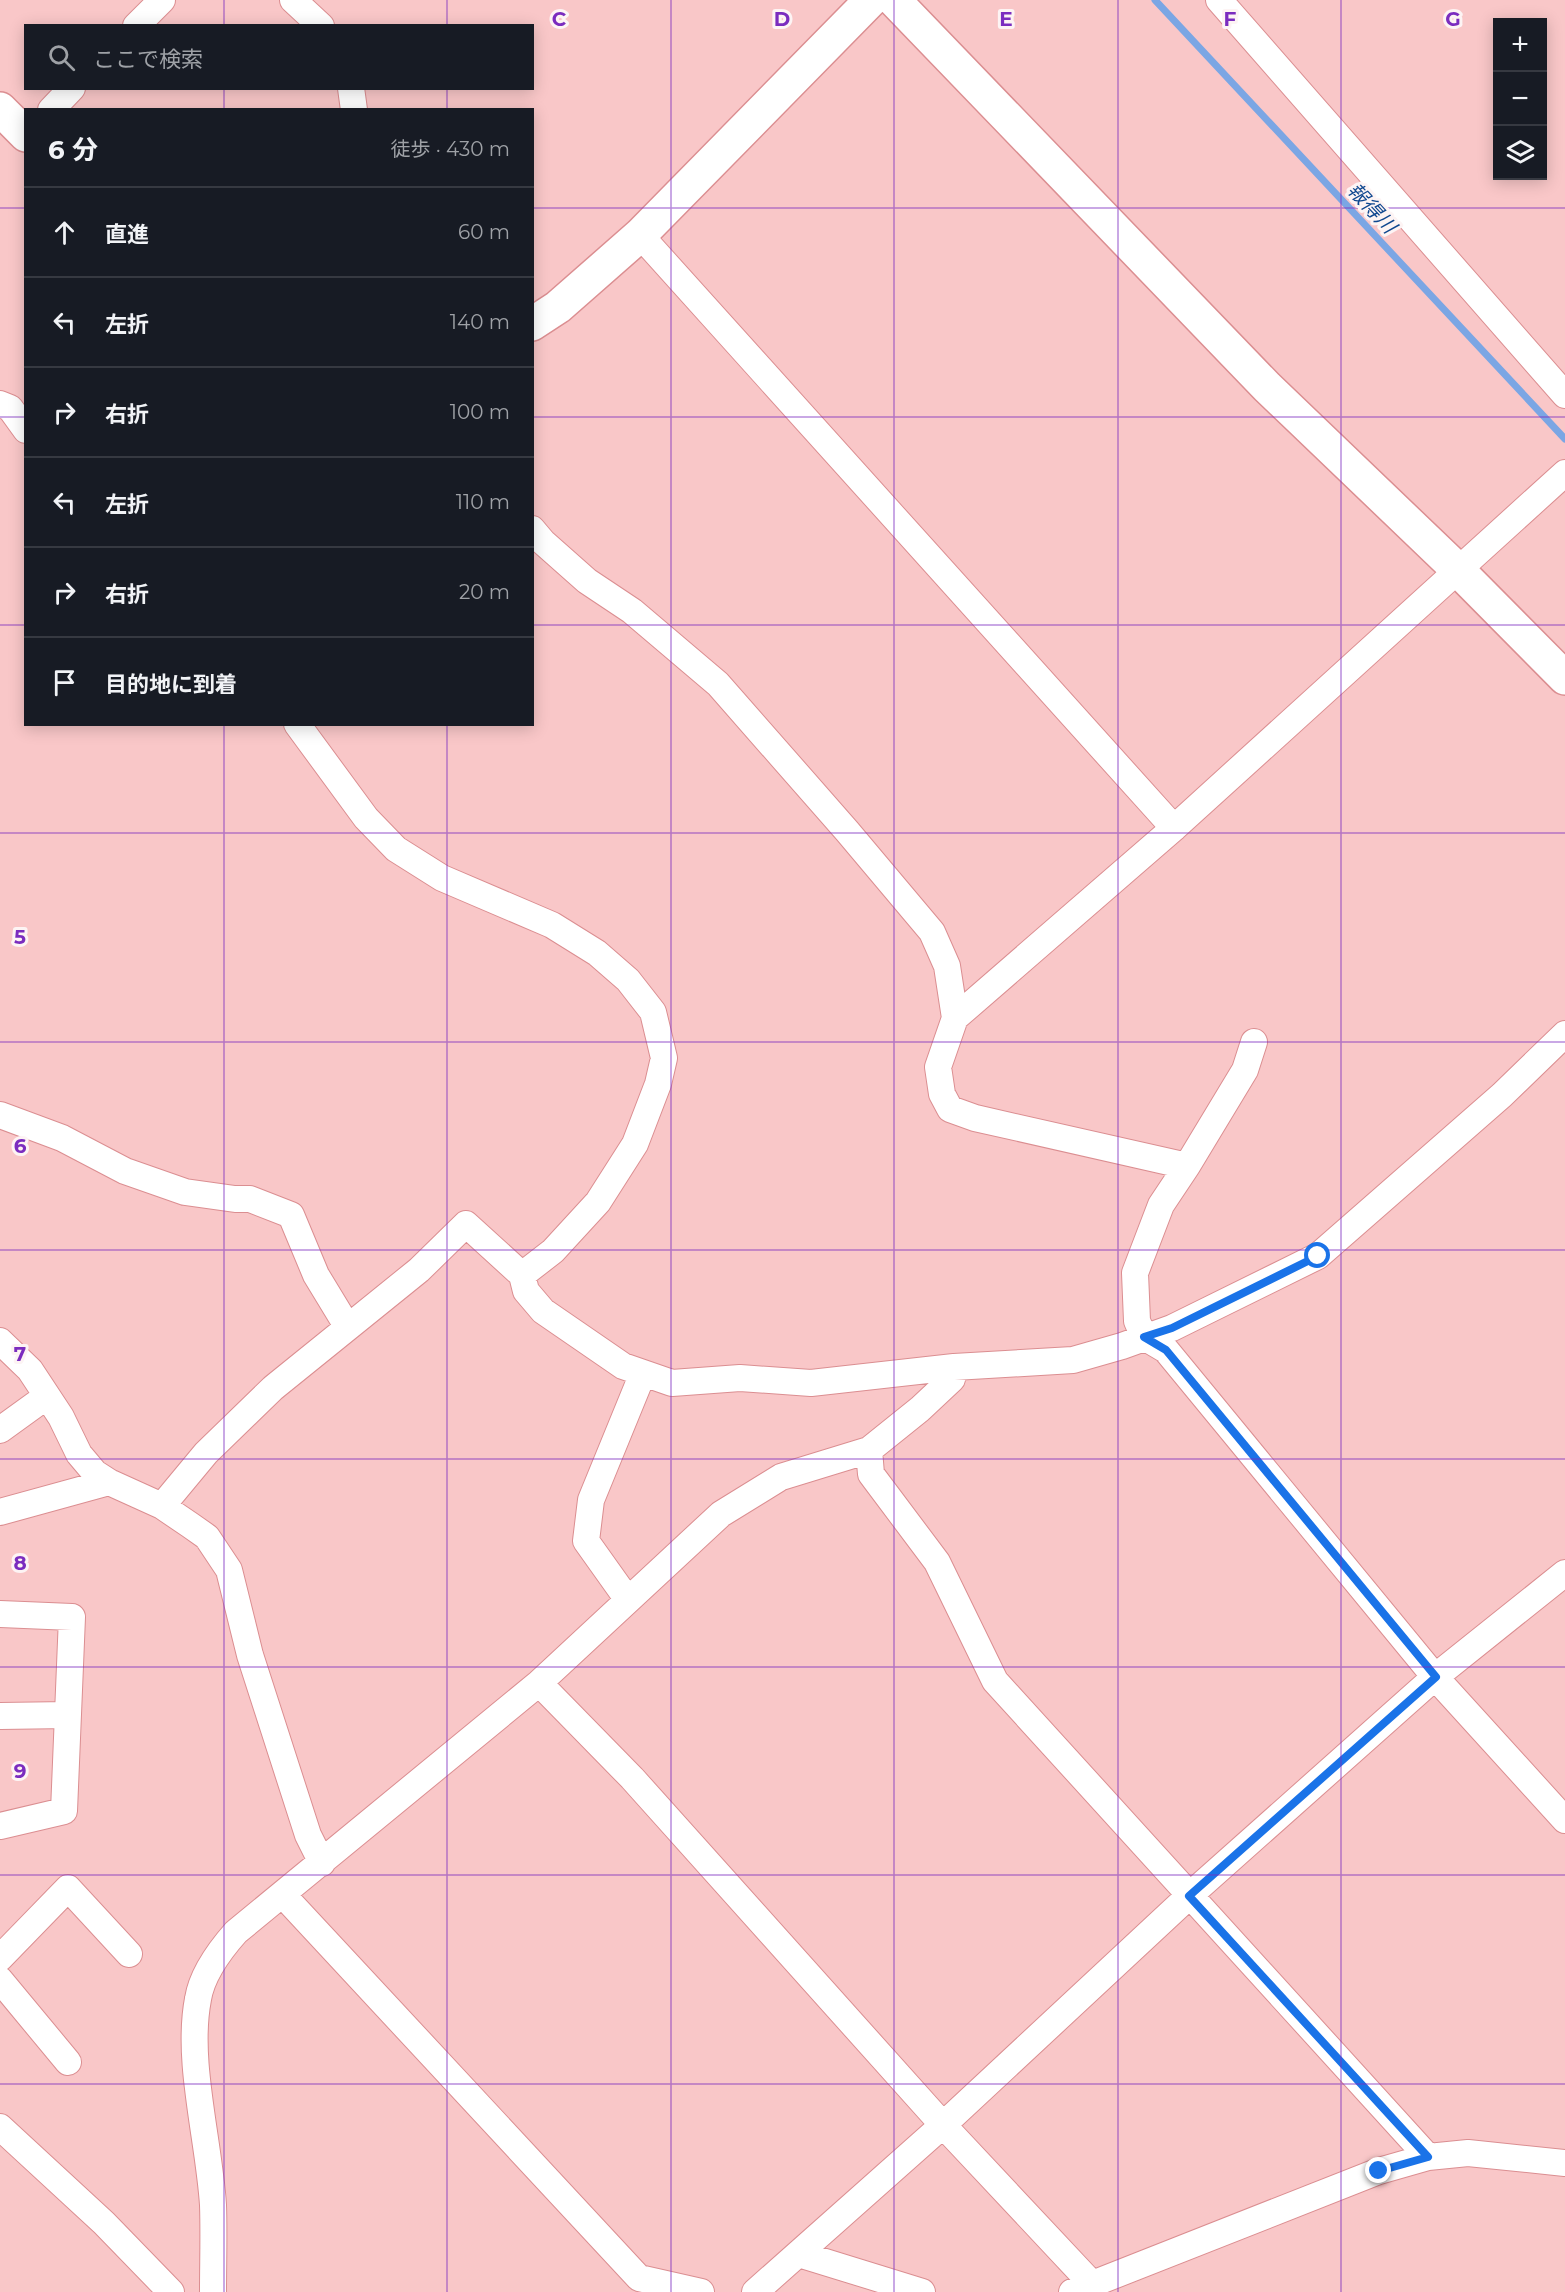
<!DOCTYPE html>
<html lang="ja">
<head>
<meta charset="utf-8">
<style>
  :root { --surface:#171b24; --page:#242831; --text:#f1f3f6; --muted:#9ea1a6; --line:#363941 }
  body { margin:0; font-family:Montserrat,"Noto Sans JP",sans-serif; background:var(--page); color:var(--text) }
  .controls { position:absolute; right:18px; top:18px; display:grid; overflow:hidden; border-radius:0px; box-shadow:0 3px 15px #0003 }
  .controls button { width:54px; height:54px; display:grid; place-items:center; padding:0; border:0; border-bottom:2px solid var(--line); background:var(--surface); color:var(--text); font:30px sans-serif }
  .stop { position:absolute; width:18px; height:18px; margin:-14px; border:4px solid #1a73e8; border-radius:50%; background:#fff }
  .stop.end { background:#1a73e8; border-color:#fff; box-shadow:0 2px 6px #0008 }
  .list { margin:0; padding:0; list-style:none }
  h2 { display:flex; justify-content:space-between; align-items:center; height:78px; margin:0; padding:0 24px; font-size:26px }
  h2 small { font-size:20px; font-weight:400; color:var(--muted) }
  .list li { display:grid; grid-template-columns:39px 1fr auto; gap:18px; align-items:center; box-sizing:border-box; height:90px; padding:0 24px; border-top:2px solid var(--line) }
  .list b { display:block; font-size:22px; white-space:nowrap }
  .list em { font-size:20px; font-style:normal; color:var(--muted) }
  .icon { flex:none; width:33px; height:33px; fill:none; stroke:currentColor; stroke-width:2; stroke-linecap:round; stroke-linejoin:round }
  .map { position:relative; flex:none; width:1565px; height:2292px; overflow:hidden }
  .search { position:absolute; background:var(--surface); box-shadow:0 3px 15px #0003; left:24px; top:24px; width:510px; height:66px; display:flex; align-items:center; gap:15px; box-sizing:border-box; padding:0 21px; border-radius:0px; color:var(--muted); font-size:22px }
  .panel { position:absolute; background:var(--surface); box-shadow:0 3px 15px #0003; left:24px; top:108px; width:510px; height:618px; border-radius:0px }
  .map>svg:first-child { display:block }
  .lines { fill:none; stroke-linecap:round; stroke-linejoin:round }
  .stream { stroke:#7ba6e4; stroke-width:7 }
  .minor-casing { stroke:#db8e91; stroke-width:28 }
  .tertiary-casing { stroke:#db8e91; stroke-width:36 }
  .minor { stroke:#fff; stroke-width:26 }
  .tertiary { stroke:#fff; stroke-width:33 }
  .route { stroke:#1a73e8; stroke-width:8 }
  .grid { fill:none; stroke:#7b2cbf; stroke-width:1.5; stroke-opacity:0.55 }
  .labels { text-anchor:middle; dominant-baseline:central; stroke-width:6; stroke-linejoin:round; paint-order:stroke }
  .water-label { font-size:20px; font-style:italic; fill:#0f478f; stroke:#fdf4f4 }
  .grid-label { font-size:20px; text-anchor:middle; font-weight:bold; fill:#7b2cbf; stroke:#fdf4f4; stroke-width:6; stroke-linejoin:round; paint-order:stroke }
</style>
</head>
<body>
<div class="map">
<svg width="1565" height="2292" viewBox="0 0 1565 2292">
  <rect width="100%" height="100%" fill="#f9c7c8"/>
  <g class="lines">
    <path class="stream" d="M1155,0L1565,439"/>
    <defs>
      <path id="minor" d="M293,0L321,26
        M1219,0L1565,395
        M136,26L162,0
        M351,88L354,110
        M51,110L72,88
        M640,235L1174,828
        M0,404L10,408L26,430
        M532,529L543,542L587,581L632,611L718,684L847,831L932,932L947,966L955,1018L938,1067L942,1094L950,1109L975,1118L1187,1166L1161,1205L1135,1273L1137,1321L1144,1337L1166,1350L1435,1677L1565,1820
        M297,724L366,818L396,849L442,878L552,925L597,953L628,980L653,1012L664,1058L658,1084L635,1144L598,1202L553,1251L522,1275
        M955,1018L1174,828L1565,473
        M0,1115L62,1138L125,1171L185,1192L235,1199H250L291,1215L316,1275L347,1326
        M1187,1166L1245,1070L1254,1042
        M0,1341L30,1370L61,1417L79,1454L95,1473L109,1482L162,1506L190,1525L207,1537L229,1570L250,1655L308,1835L322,1863
        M0,1430L47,1396
        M869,1450L871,1474L937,1562L995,1681L1428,2157
        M162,1506L206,1453L273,1388L419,1270L466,1224L522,1275L526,1291L543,1311L623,1366L672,1383L740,1378L811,1383L954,1367L1073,1360L1122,1346L1172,1328L1318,1256L1502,1095L1565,1034
        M0,1512L109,1482
        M628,1600L586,1541L591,1500L643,1373
        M0,1614L72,1617L64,1811L0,1826
        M539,1683L632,1778L943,2125L1092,2284
        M0,1716L68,1715
        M283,1895L639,2278L701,2292
        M0,1958L68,1888L129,1954
        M0,1980L68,2062
        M0,2127L104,2223L171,2292
        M799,2254L922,2292
        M213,2292C213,2263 214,2234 213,2205C209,2140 186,2061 198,1999C202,1974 220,1950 236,1932L539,1683L721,1514L781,1477L869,1450L920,1409L952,1379L954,1367
        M755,2292L943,2125L1189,1896L1435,1677L1565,1573
        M1072,2292L1379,2171L1428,2157L1468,2153L1565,2163"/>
      <path id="tertiary" d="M894,0L1267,387L1458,570L1565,678
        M0,109L26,135
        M532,324L558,307L640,235L871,0"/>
    </defs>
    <use href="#minor" class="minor-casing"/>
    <use href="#tertiary" class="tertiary-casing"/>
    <use href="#minor" class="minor"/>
    <use href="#tertiary" class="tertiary"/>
  </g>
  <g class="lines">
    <path class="route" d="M1318,1256L1172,1328L1144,1337L1166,1350L1436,1677L1189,1896L1428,2157L1379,2171"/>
  </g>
  <path class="grid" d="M224,0V26M447,0V26M671,0V2292M894,0V2292M1118,0V2292M1341,0V2292M224,88V110M447,88V110M0,208H26M532,208H1565M0,417H26M532,417H1565M0,625H26M532,625H1565M224,724V2292M447,724V2292M0,833H1565M0,1042H1565M0,1250H1565M0,1459H1565M0,1667H1565M0,1875H1565M0,2084H1565"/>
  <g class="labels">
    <g class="water-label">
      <text transform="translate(1372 208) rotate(47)">報得川</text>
    </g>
  </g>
  <g class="grid-label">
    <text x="559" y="26">C</text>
    <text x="782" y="26">D</text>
    <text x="1006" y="26">E</text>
    <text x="1230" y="26">F</text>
    <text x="1453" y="26">G</text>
    <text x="20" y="944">5</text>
    <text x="20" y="1153">6</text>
    <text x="20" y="1361">7</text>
    <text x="20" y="1570">8</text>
    <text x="20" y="1778">9</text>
  </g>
</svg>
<div class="controls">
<button>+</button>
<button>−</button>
<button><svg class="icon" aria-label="layers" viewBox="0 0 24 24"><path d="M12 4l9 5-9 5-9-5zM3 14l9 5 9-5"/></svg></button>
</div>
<div class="stop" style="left:1318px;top:1256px"></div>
<div class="stop end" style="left:1379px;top:2171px"></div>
<div class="search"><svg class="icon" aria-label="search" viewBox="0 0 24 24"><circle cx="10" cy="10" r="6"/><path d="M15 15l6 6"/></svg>ここで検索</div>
<section class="panel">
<h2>6 分<small>徒歩 · 430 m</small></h2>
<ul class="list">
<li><svg class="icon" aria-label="ahead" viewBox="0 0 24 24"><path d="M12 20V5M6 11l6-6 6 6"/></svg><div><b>直進</b></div><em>60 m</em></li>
<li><svg class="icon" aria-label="left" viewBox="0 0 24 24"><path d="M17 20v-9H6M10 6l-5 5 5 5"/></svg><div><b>左折</b></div><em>140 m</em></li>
<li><svg class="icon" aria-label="right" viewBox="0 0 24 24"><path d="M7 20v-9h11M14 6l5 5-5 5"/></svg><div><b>右折</b></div><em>100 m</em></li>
<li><svg class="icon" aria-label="left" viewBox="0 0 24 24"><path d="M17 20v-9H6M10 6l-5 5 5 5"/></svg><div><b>左折</b></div><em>110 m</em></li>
<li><svg class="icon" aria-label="right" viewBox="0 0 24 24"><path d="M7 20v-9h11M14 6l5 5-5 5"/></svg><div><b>右折</b></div><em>20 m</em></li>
<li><svg class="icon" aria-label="arrive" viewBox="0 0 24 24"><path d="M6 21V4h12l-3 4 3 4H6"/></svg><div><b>目的地に到着</b></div></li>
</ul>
</section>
</div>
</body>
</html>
